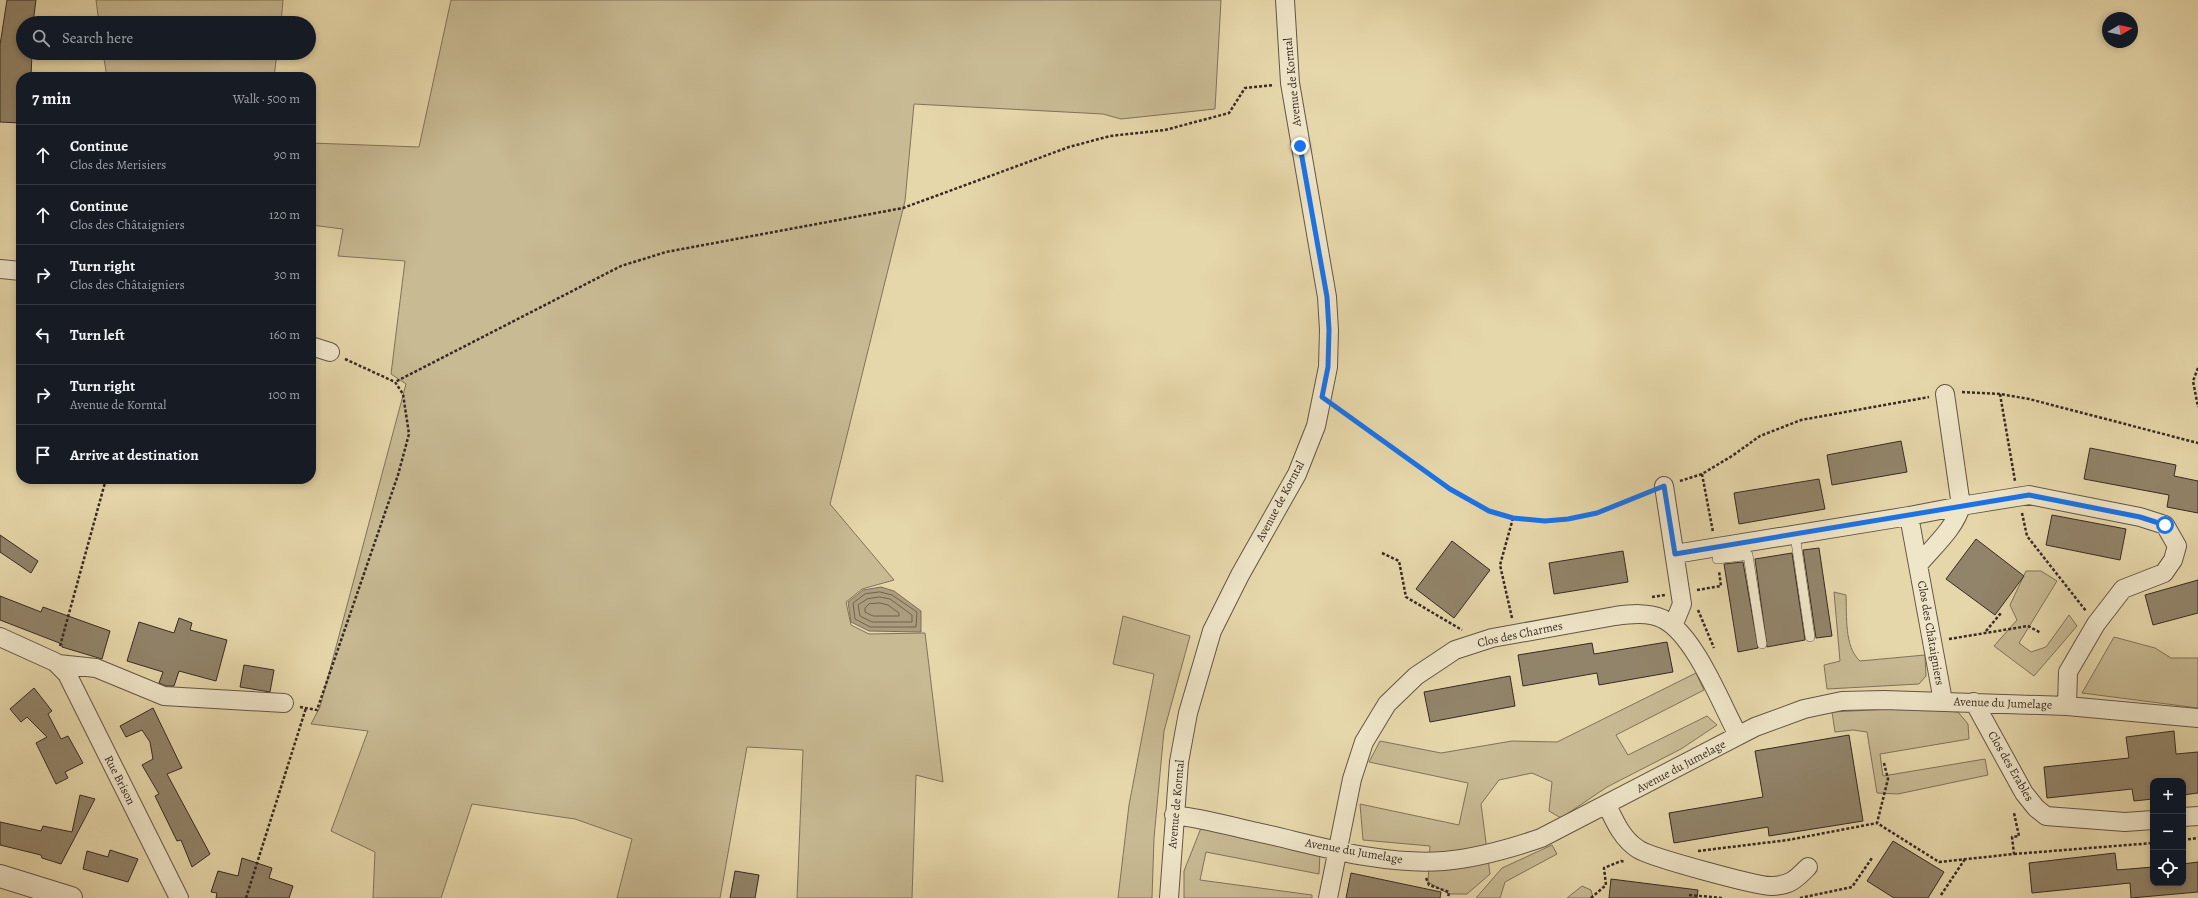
<!DOCTYPE html>
<html lang="en">
<head>
<meta charset="utf-8">
<style>
  :root { --surface:#171b24; --page:#20242c; --text:#f1f3f6; --muted:#9ea1a6; --line:#363941 }
  body { margin:0; font-family:Alegreya,serif; background:var(--page); color:var(--text) }
  .controls { position:absolute; right:12px; bottom:12px; display:grid; overflow:hidden; border-radius:8px; box-shadow:0 2px 6px #0003 }
  .controls button { width:36px; height:36px; display:grid; place-items:center; padding:0; border:0; border-bottom:1px solid var(--line); background:var(--surface); color:var(--text); font:20px sans-serif }
  .compass { position:absolute; left:2102px; top:12px; width:36px; height:36px; border-radius:50%; background:var(--surface); box-shadow:0 2px 6px #0003; rotate:81deg }
  .stop { position:absolute; width:12px; height:12px; margin:-9px; border:3px solid #1a73e8; border-radius:50%; background:#fff }
  .stop.end { background:#1a73e8; border-color:#fff; box-shadow:0 1px 4px #0008 }
  .list { margin:0; padding:0; list-style:none }
  h2 { display:flex; justify-content:space-between; align-items:center; height:52px; margin:0; padding:0 16px; font-size:17px }
  h2 small { font-size:13px; font-weight:400; color:var(--muted) }
  .list li { display:grid; grid-template-columns:26px 1fr auto; gap:12px; align-items:center; box-sizing:border-box; height:60px; padding:0 16px; border-top:1px solid var(--line) }
  .list b { display:block; font-size:15px; white-space:nowrap }
  .list p { margin:0; font-size:13px; white-space:nowrap; color:var(--muted) }
  .list em { font-size:13px; font-style:normal; color:var(--muted) }
  .icon { flex:none; width:22px; height:22px; fill:none; stroke:currentColor; stroke-width:2; stroke-linecap:round; stroke-linejoin:round }
  .map { position:relative; flex:none; width:2198px; height:898px; overflow:hidden }
  .search { position:absolute; background:var(--surface); box-shadow:0 2px 6px #0003; left:16px; top:16px; width:300px; height:44px; display:flex; align-items:center; gap:10px; box-sizing:border-box; padding:0 14px; border-radius:22px; color:var(--muted); font-size:15px }
  .panel { position:absolute; background:var(--surface); box-shadow:0 2px 6px #0003; left:16px; top:72px; width:300px; height:412px; border-radius:16px }
  .map>svg:first-child { display:block }
  .green { fill:#c8ba93; stroke:#80725c }
  .water { fill:#aa9c7c; stroke:#7c6e59 }
  .lines { fill:none; stroke-linecap:round; stroke-linejoin:round }
  .shore { stroke:#706350; stroke-width:1 }
  .building { fill:#92846a; stroke:#372a24 }
  .service-casing { stroke:#635546; stroke-width:10 }
  .minor-casing { stroke:#635546; stroke-width:20 }
  .tertiary-casing { stroke:#635546; stroke-width:24 }
  .path { stroke:#372a24; stroke-width:2.5; stroke-dasharray:3 2; stroke-linecap:butt }
  .service { stroke:#efe5c8; stroke-width:9 }
  .minor { stroke:#efe5c8; stroke-width:18 }
  .tertiary { stroke:#efe5c8; stroke-width:22 }
  .route { stroke:#1a73e8; stroke-width:5 }
  .labels { text-anchor:middle; dominant-baseline:central; stroke-width:3; stroke-linejoin:round; paint-order:stroke }
  .street-label { font-size:12px; fill:#372a24; stroke:#efe5c8 }
</style>
</head>
<body>
<div class="map">
<svg width="2198" height="898" viewBox="0 0 2198 898">
  <rect width="100%" height="100%" fill="#e6d7aa"/>
  <filter id="stains"><feTurbulence type="fractalNoise" baseFrequency=".005" numOctaves="4"/><feColorMatrix values="0 0 0 0 .2 0 0 0 0 .09 0 0 0 0 .02 0 0 0 .5 -.17"/></filter>
  <radialGradient id="worn" r=".72"><stop offset=".6" stop-color="#630" stop-opacity="0"/><stop offset="1" stop-color="#630" stop-opacity=".3"/></radialGradient>
  <path class="green" d="M96,0H283L281,23H99Z
    M451,0H1221L1215,109L1121,119L1103,114L914,104L905,201L830,504L894,580L862,589L846,602L851,625L869,634L925,633L943,782L916,775L912,898H797L803,750L747,747L720,898H617L632,839L575,819L472,804L441,898H373L375,852L331,831L368,731L311,724L320,707L406,384L391,374L405,261L338,256L343,229L311,225V143L419,147Z
    M103,53H277L274,77H107Z
    M2026,571H2041L2057,581L2019,643L2031,652L2046,647L2069,615L2077,626L2034,676L1994,646L2017,620L2010,605Z
    M1834,592L1846,595C1847,615 1844,647 1860,661L1925,655L1926,676L1919,684L1827,689L1824,665L1840,661Z
    M1123,616L1190,636L1164,731L1154,838L1152,898H1118L1129,805L1154,674L1113,664Z
    M2114,637L2155,648L2171,658H2198V708L2082,693Z
    M1696,673L1704,690L1616,735L1628,755L1707,716L1717,725L1681,749L1607,787L1561,818L1549,811L1552,782L1532,773L1499,780L1481,804L1490,874L1467,894H1449L1428,882L1430,846L1363,840L1360,804L1459,825L1468,783L1369,762L1380,741L1441,753L1512,741L1557,742Z
    M1911,708L1958,712L1968,724L1969,739L1880,754L1883,776L1985,759L1988,775L1898,794L1877,793L1867,732L1853,730L1835,732L1832,712Z
    M1201,828L1320,852L1319,874L1206,852L1200,880L1312,895V898H1184V871Z
    M1552,845L1557,854L1505,882L1500,898H1476L1502,868Z
    M1582,886L1591,890L1593,898H1567Z"/>
  <path class="water" d="M881,587L894,591L921,611V632L869,631L851,622L848,602L863,590Z"/>
  <g class="lines">
    <path class="shore" d="M880,592L892,595L917,612L916,627H870L855,619L853,603L865,594Z
      M880,597L890,599L912,615V622H872L860,616L858,605L867,599Z
      M880,603L888,605L899,613V616H873L865,612V608L869,604Z"/>
  </g>
  <path class="building" d="M7,0H36L33,23H23V53H32L31,77H21V123L0,122V45Z
    M1901,441L1907,472L1832,485L1827,455Z
    M2090,448L2176,465L2174,476L2198,481V513L2167,507L2169,495L2084,479Z
    M1819,479L1825,509L1739,524L1734,493Z
    M2052,515L2126,529L2120,560L2046,545Z
    M0,535L38,561L31,573L0,552Z
    M1976,539L2024,576L1995,615L1946,579Z
    M1452,541L1490,570L1454,618L1416,589Z
    M1819,548L1832,636L1816,638L1803,550Z
    M1623,551L1628,582L1554,594L1549,563Z
    M1792,553L1805,640L1767,647L1755,559Z
    M1743,562L1758,648L1738,652L1724,564Z
    M2198,580V613L2153,625L2145,595Z
    M0,596L41,612L43,607L110,631L102,659L62,647V644L0,620Z
    M179,618L192,623L190,630L227,640L216,681L179,671L174,686H166L159,683L163,672L127,661L139,622L174,633Z
    M1667,642L1673,672L1599,685L1597,673L1523,686L1518,655L1592,643L1594,654Z
    M244,665L274,670L270,692L240,687Z
    M1510,676L1515,706L1430,722L1424,692Z
    M34,688L52,711L48,714L61,739L68,736L83,763L65,772L68,778L56,784L36,743L47,737L27,717L21,722L10,709Z
    M153,708L182,768L167,774L210,854L192,867L181,840L177,841L155,796L159,794L142,765L153,759L150,742L142,730L126,737L120,726Z
    M2174,731L2176,754L2198,752V793L2183,795V781H2153V799L2134,801L2132,789L2047,798L2044,767L2129,758L2126,737Z
    M1849,735L1863,821L1769,836L1768,827L1674,843L1669,813L1763,797L1755,751Z
    M80,795L95,799L61,864L42,858L41,855L0,845V822L41,831L43,826L72,832Z
    M1893,841L1944,872L1928,898H1894L1867,881Z
    M110,850L138,859L128,882L83,869L87,851L108,857Z
    M2115,853L2117,870L2153,867V883H2183V864L2198,862V892L2131,898L2130,883L2032,893L2029,863Z
    M242,858L272,868L269,878L293,886L289,898H216L217,893L211,892L218,871L238,876Z
    M735,871L759,875L755,898H730Z
    M1351,873L1441,892L1440,898H1346Z
    M1611,879L1698,890L1697,898H1609Z"/>
  <g class="lines">
    <defs>
      <path id="service" d="M1795,535L1810,637
        M1726,551L1748,555L1762,644
        M1717,559L1742,556"/>
      <path id="minor" d="M0,269L21,271
        M311,346L330,352
        M1945,394L1961,506L2029,495L2140,517L2165,525L2177,546L2173,560L2164,573L2123,589L2096,624L2068,672L2067,706
        M1664,486L1682,604L1673,626
        M1909,516L1961,506C1955,528 1933,547 1919,564
        M1675,554L1909,516L1943,701
        M0,637L55,662L67,674L179,898
        M58,664L96,668L164,696L284,703
        M1974,702L2024,793L2036,808L2046,816L2125,822L2153,820
        M1607,805C1614,820 1622,839 1638,849C1649,857 1760,887 1772,886C1791,885 1796,879 1808,867
        M1174,815C1200,818 1226,825 1252,831C1313,844 1380,866 1444,861C1477,858 1509,849 1541,838L1755,727L1804,709L1842,701L1884,700L2067,706L2198,718
        M2183,817L2198,816
        M1169,898L1179,762L1188,713L1212,631L1240,575L1297,474L1316,426L1328,367L1329,330L1327,297L1290,83L1285,0
        M1328,898L1352,779L1364,742L1387,704L1416,676L1455,650L1492,638L1615,616C1631,614 1648,612 1663,619C1695,635 1721,704 1738,735"/>
      <path id="tertiary" d="M0,876L71,898"/>
    </defs>
    <use href="#service" class="service-casing"/>
    <use href="#minor" class="minor-casing"/>
    <use href="#tertiary" class="tertiary-casing"/>
    <path class="path" d="M345,359L395,382
      M2198,368L2193,381L2198,407
      M1962,392L2000,394L2029,399L2198,443
      M2000,394L2015,481
      M1337,408L1449,489L1489,511L1513,518L1545,521L1568,519L1597,513L1649,492
      M1702,474L1713,532
      M1680,481L1702,474L1732,456L1760,436L1801,420L1929,397
      M2022,513L2027,536L2086,611
      M1382,553L1399,561L1406,597L1462,630
      M1697,590L1721,586L1719,571
      M1652,597L1665,595
      M1698,610L1714,648
      M1512,618L1500,565L1513,518
      M1986,631L2001,613
      M1949,639L2028,626L2041,633
      M60,646L106,479
      M300,707L317,710L398,475L409,434L403,394L395,382L621,266L666,252L903,208L1069,147L1110,136L1165,130L1229,113L1245,88L1274,85
      M1884,763L1888,779L1877,823L1939,862L2014,854L2012,837L2019,836L2014,813
      M2183,840L2198,838
      M1698,851L1788,840L1877,823
      M2014,854L2153,843
      M1426,878L1429,885L1449,892L1448,898
      M1689,895L1723,898
      M1941,895L1965,859
      M246,898L306,708
      M1591,898L1606,885L1604,868L1621,861L1625,862
      M1800,898L1852,887L1872,858"/>
    <use href="#service" class="service"/>
    <use href="#minor" class="minor"/>
    <use href="#tertiary" class="tertiary"/>
  </g>
  <g class="lines">
    <path class="route" d="M1300,146L1327,297L1329,330L1328,367L1322,397L1450,489L1489,511L1513,518L1545,521L1568,519L1597,513L1664,486L1675,554L2029,495L2140,517L2165,525"/>
  </g>
  <g class="labels">
    <g class="street-label">
      <text transform="translate(1292 82) rotate(-96)">Avenue de Korntal</text>
      <text transform="translate(1280 501) rotate(-62)">Avenue de Korntal</text>
      <text transform="translate(1931 633) rotate(80)">Clos des Châtaigniers</text>
      <text transform="translate(1520 634) rotate(-12)">Clos des Charmes</text>
      <text transform="translate(2003 703) rotate(2)">Avenue du Jumelage</text>
      <text transform="translate(1681 766) rotate(-28)">Avenue du Jumelage</text>
      <text transform="translate(2011 766) rotate(60)">Clos des Erables</text>
      <text transform="translate(120 780) rotate(63)">Rue Brison</text>
      <text transform="translate(1176 804) rotate(-85)">Avenue de Korntal</text>
      <text transform="translate(1354 851) rotate(10)">Avenue du Jumelage</text>
    </g>
  </g>
  <rect width="100%" height="100%" filter="url(#stains)"/>
  <rect width="100%" height="100%" fill="url(#worn)"/>
</svg>
<div class="controls">
<button>+</button>
<button>−</button>
<button><svg class="icon" aria-label="locate" viewBox="0 0 24 24"><circle cx="12" cy="12" r="6"/><path d="M12 2v4M12 18v4M2 12h4M18 12h4"/></svg></button>
</div>
<svg class="compass" viewBox="-18 -18 36 36"><path d="M0-13l5 13h-10z" fill="#e53935"/><path d="M0 13l5-13h-10z" fill="#9ea1a6"/></svg>
<div class="stop" style="left:2165px;top:525px"></div>
<div class="stop end" style="left:1300px;top:146px"></div>
<div class="search"><svg class="icon" aria-label="search" viewBox="0 0 24 24"><circle cx="10" cy="10" r="6"/><path d="M15 15l6 6"/></svg>Search here</div>
<section class="panel">
<h2>7 min<small>Walk · 500 m</small></h2>
<ul class="list">
<li><svg class="icon" aria-label="ahead" viewBox="0 0 24 24"><path d="M12 20V5M6 11l6-6 6 6"/></svg><div><b>Continue</b><p>Clos des Merisiers</p></div><em>90 m</em></li>
<li><svg class="icon" aria-label="ahead" viewBox="0 0 24 24"><path d="M12 20V5M6 11l6-6 6 6"/></svg><div><b>Continue</b><p>Clos des Châtaigniers</p></div><em>120 m</em></li>
<li><svg class="icon" aria-label="right" viewBox="0 0 24 24"><path d="M7 20v-9h11M14 6l5 5-5 5"/></svg><div><b>Turn right</b><p>Clos des Châtaigniers</p></div><em>30 m</em></li>
<li><svg class="icon" aria-label="left" viewBox="0 0 24 24"><path d="M17 20v-9H6M10 6l-5 5 5 5"/></svg><div><b>Turn left</b></div><em>160 m</em></li>
<li><svg class="icon" aria-label="right" viewBox="0 0 24 24"><path d="M7 20v-9h11M14 6l5 5-5 5"/></svg><div><b>Turn right</b><p>Avenue de Korntal</p></div><em>100 m</em></li>
<li><svg class="icon" aria-label="arrive" viewBox="0 0 24 24"><path d="M6 21V4h12l-3 4 3 4H6"/></svg><div><b>Arrive at destination</b></div></li>
</ul>
</section>
</div>
</body>
</html>
